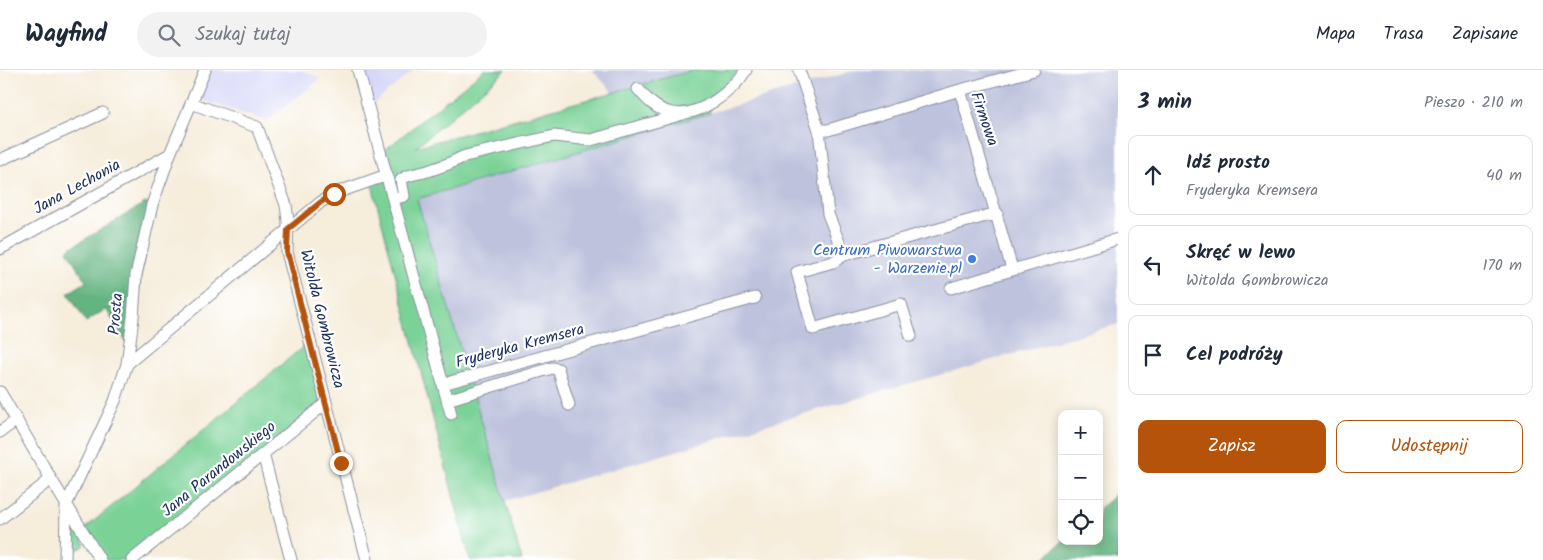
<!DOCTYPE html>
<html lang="pl">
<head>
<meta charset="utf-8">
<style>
  :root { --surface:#fff; --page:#f2f2f3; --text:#1f2937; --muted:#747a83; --line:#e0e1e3; --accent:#b45309 }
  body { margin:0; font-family:Kalam,sans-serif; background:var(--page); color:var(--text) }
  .controls { position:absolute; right:15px; bottom:15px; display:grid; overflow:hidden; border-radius:10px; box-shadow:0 2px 12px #0003 }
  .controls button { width:45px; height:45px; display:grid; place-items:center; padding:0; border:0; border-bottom:1px solid var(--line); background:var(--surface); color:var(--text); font:25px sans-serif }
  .stop { position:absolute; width:15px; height:15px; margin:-11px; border:4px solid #b45309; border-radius:50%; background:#fff }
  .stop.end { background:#b45309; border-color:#fff; box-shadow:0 1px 5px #0008 }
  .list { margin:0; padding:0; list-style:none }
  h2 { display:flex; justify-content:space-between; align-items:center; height:65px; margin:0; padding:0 20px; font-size:21px }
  h2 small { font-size:16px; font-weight:400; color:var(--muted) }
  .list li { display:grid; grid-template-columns:32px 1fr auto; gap:15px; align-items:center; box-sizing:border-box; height:80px; margin:0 10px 10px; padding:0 10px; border:1px solid var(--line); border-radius:10px }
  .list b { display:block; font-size:19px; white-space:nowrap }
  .list p { margin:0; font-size:16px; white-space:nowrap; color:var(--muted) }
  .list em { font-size:16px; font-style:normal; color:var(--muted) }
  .actions { display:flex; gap:10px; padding:15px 20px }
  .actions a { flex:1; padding:11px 0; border:1px solid var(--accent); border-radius:10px; text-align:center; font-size:18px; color:var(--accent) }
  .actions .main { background:var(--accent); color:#fff }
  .icon { flex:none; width:28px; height:28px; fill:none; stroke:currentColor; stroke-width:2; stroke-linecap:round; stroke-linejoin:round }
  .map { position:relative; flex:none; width:1118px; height:490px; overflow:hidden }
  header { display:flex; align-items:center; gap:30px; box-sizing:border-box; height:70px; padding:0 25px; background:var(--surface); border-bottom:1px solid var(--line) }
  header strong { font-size:24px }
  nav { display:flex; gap:28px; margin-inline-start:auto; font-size:18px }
  .search { width:350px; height:45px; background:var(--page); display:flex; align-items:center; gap:12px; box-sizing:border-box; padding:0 18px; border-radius:28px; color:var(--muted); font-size:19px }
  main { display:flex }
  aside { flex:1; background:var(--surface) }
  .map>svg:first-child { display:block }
  .built { fill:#d6d7f8 }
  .industrial { fill:#bec2dd }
  .green { fill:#7ad297; stroke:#4a807a }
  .forest { fill:#63b480; stroke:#3f726f }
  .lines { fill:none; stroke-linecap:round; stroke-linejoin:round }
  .minor-casing { stroke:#888e9c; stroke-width:13 }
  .minor { stroke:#fff; stroke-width:11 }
  .route { stroke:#b45309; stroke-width:6 }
  .shop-dot { fill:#3f7fe0; stroke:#fff; stroke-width:2 }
  .labels { text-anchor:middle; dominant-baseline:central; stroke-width:4.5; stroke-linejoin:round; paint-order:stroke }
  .street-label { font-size:16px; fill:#1b2f5e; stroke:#fff }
  .shop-label { font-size:16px; fill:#366cbe; stroke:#fff; text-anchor:end }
</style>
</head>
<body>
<header>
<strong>Wayfind</strong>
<div class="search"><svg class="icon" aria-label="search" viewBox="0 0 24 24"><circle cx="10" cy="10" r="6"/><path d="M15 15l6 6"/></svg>Szukaj tutaj</div>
<nav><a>Mapa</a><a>Trasa</a><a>Zapisane</a></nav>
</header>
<main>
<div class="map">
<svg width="1118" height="490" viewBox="0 0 1118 490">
  <rect width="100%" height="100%" fill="#fff"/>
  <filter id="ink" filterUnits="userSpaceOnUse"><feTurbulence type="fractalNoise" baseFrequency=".02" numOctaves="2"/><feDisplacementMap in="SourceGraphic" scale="10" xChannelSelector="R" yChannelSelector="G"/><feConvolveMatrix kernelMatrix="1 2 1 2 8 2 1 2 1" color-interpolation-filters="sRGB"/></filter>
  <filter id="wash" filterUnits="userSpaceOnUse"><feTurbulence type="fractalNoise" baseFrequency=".0096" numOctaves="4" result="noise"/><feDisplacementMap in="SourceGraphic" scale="20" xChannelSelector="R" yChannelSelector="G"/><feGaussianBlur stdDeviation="1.12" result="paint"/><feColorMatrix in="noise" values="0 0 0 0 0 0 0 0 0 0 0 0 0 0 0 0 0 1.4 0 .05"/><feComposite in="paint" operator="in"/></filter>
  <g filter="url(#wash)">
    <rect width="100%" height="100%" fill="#f6eddb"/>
    <path class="built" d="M211,0H302L320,8L312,16L267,51L205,31L200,22Z
      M358,0H414L368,38Z"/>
    <path class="industrial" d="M592,0H694L613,22Z
      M856,0H1118V254L803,344L505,431L417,129Z"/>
    <path class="green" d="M484,0H506L416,77L694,0H739L710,33V43L417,129L522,490H470L371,111L387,105L381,83Z
      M310,271L326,333L132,490H100L82,461Z
      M74,455L85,474L83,477L74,481L70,477L72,457Z"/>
    <path class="forest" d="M145,133L152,135L129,277L106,239L86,252L68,223L86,212L67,180Z
      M1118,422V490H1042L1063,471H1099V439Z"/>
  </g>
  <g filter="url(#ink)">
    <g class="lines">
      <defs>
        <path id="minor" d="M358,0L451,344
          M799,0L819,60L828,144L844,185L997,143
          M638,19C647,30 657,40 672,43C699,48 733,21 746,0
          M960,20L1034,0
          M191,33L257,57L286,135L288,151L287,182L367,490
          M819,60H828L960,20L1012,199
          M0,90L103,43
          M393,129L404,126L401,110L407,106L428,101L448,94L465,86L554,66L591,70L683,44
          M0,179L170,84
          M844,185L833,192L797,202L813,259L901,234L911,266
          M951,218L1118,169
          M127,294L321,132L333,124L387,105
          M443,314L755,228
          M0,322L51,409L100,490
          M447,330L552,298L558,299L569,335
          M0,362L17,350
          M263,384L291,490
          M0,449L51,409
          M65,490L66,435L115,331L127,294L133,248L136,205L152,135L170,84L205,0
          M132,490L326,333"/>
      </defs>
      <use href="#minor" class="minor-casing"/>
      <use href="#minor" class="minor"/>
    </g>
  </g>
  <g class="lines" filter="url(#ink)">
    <path class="route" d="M334,124L321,132L288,159L287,182L341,393"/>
  </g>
  <circle class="shop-dot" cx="972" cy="189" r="5"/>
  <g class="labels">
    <g class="street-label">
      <text transform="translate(984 49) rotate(71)">Firmowa</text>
      <text transform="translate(77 117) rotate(-29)">Jana Lechonia</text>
      <text transform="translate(116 244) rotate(-85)">Prosta</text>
      <text transform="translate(322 249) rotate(76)">Witolda Gombrowicza</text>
      <text transform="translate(520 276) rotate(-15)">Fryderyka Kremsera</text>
      <text transform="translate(219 399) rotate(-39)">Jana Parandowskiego</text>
    </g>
    <g class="shop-label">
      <text x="962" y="180">Centrum Piwowarstwa<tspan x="962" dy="18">- Warzenie.pl</tspan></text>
    </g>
  </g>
</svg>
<div class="controls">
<button>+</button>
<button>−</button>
<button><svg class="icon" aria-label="locate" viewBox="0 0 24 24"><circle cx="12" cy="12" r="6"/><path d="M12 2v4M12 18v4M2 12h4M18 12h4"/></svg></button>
</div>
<div class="stop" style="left:334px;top:124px"></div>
<div class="stop end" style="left:341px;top:393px"></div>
</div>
<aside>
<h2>3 min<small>Pieszo · 210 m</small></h2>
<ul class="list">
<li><svg class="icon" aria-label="ahead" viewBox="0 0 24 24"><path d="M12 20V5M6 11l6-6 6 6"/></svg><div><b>Idź prosto</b><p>Fryderyka Kremsera</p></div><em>40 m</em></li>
<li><svg class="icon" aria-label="left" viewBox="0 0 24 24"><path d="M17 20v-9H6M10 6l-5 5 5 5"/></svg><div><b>Skręć w lewo</b><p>Witolda Gombrowicza</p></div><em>170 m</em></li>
<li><svg class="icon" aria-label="arrive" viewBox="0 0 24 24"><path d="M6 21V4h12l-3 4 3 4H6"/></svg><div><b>Cel podróży</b></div></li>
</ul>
<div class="actions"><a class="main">Zapisz</a><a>Udostępnij</a></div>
</aside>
</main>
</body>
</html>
